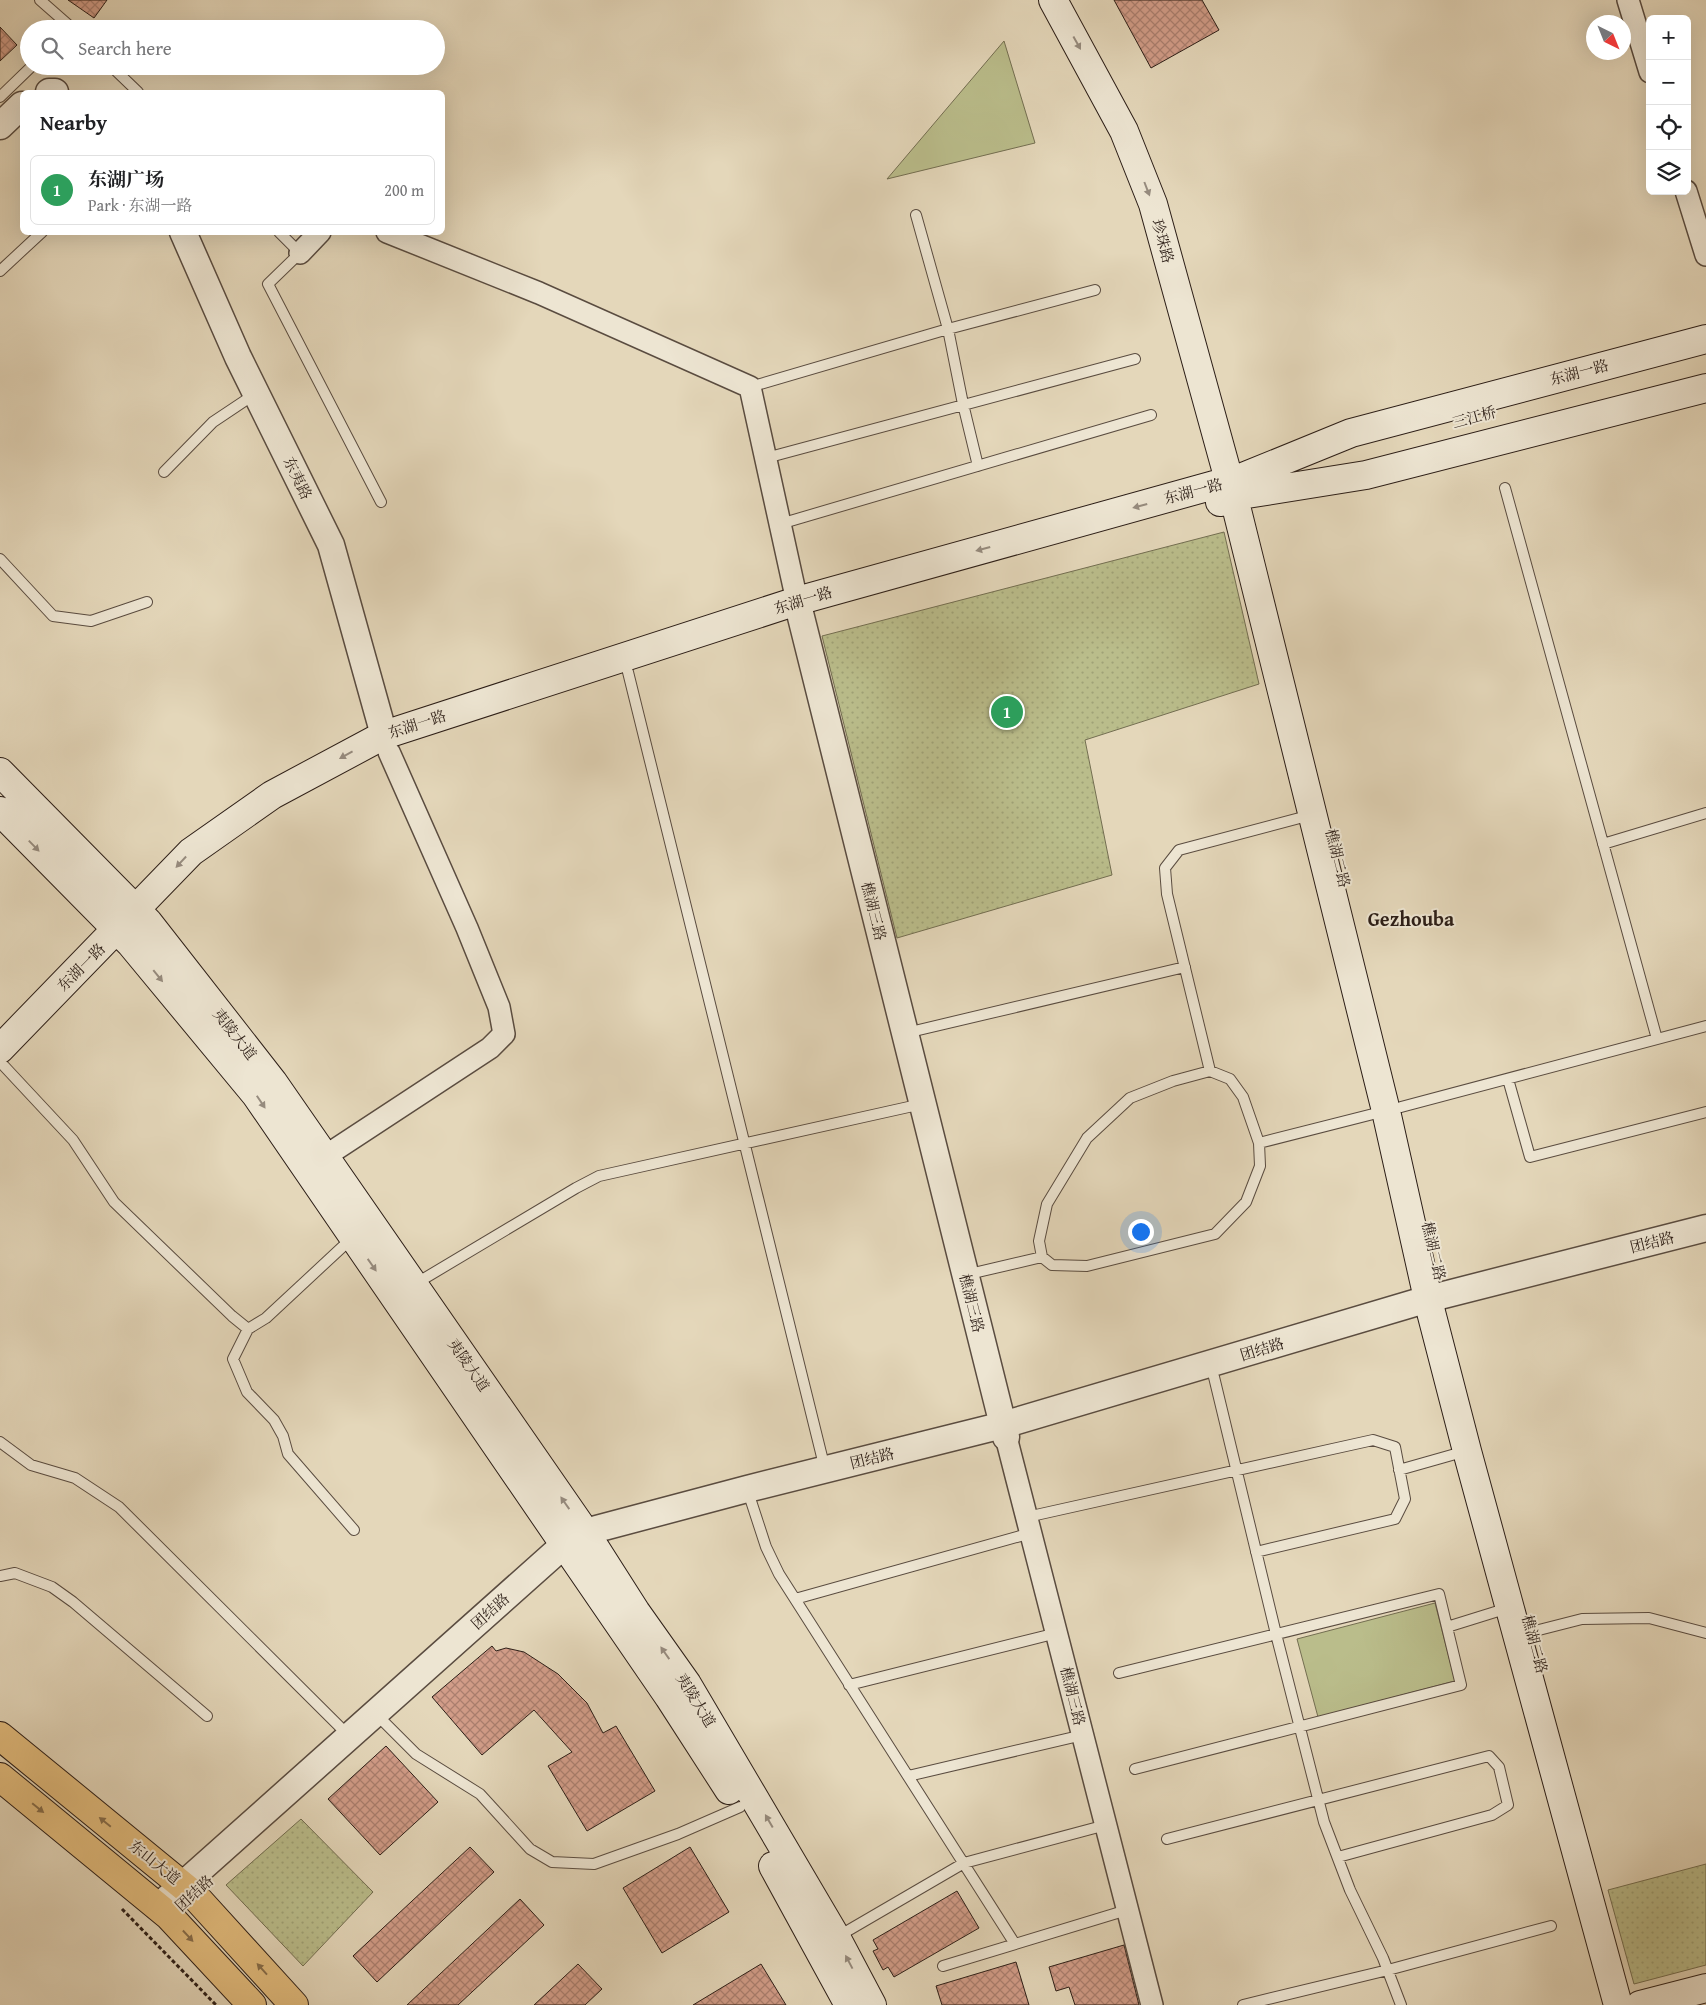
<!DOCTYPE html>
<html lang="en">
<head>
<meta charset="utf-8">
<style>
  :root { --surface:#fff; --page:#f6f6f6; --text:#202124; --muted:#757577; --line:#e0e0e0; --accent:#0f766e }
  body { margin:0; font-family:"Gentium Book Plus","Noto Serif SC",serif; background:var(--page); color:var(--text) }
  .controls { position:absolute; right:15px; top:15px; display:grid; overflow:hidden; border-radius:8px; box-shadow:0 5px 20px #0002 }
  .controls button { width:45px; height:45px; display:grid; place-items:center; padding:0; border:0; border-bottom:1px solid var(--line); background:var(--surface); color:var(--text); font:25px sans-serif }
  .compass { position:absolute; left:1586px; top:15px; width:45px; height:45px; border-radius:50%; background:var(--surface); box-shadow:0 5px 20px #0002; rotate:137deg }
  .you { position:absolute; left:1140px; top:1231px; width:18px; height:18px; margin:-12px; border:4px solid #fff; border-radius:50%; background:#1a73e8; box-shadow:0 0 0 8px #1a73e833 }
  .badge { display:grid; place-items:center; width:32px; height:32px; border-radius:50%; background:var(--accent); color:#fff; font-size:16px; font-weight:700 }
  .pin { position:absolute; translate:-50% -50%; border:2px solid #fff; box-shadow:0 1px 5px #0006 }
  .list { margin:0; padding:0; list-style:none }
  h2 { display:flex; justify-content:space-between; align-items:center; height:65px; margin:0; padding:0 20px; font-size:21px }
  h2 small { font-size:16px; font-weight:400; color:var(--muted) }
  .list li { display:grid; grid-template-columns:32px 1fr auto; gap:15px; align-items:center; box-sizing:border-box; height:70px; margin:0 10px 10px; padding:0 10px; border:1px solid var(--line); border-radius:8px }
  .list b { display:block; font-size:19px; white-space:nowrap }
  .list p { margin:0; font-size:16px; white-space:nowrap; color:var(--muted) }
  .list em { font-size:16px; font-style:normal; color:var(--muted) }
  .icon { flex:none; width:28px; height:28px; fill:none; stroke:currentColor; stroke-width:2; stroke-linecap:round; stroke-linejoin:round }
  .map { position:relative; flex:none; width:1706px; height:2005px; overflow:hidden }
  .search { position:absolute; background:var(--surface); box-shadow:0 5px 20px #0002; left:20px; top:20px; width:425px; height:55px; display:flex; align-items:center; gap:12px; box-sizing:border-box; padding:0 18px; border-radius:28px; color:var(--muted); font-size:19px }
  .panel { position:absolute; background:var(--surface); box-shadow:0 5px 20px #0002; left:20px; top:90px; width:425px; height:145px; border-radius:8px }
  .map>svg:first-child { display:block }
  .park { fill:url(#park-dots); stroke:#736e51 }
  .pitch { fill:#babd8b; stroke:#736e51 }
  .building { fill:url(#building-cross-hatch); stroke:#2c1e17 }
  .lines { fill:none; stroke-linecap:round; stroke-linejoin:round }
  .service-casing { stroke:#5a4c40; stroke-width:12 }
  .minor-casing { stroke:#5a4c40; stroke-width:24 }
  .tertiary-casing { stroke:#5a4c40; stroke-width:29 }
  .secondary-casing { stroke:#2c1e17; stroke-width:30 }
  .primary-casing { stroke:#2c1e17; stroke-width:30 }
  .path { stroke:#2c1e17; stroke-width:3; stroke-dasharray:4 2.5; stroke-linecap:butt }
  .service { stroke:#ede5d2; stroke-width:10 }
  .minor { stroke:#ede5d2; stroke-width:21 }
  .tertiary { stroke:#ede5d2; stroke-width:26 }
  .secondary { stroke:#ede5d2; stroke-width:28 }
  .primary { stroke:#e2bc7d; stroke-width:28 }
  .oneway { fill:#968b7e }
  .oneway2 { fill:#876d4a }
  .labels { text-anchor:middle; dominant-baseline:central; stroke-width:4; stroke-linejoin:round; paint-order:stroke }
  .street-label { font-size:15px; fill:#2c1e17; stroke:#ede5d2 }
  .district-label { font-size:20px; font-weight:bold; fill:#2c1e17; stroke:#ede5d2 }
</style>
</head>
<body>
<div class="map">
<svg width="1706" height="2005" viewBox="0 0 1706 2005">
  <defs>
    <pattern id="park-dots" width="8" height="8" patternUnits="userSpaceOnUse" patternTransform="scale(1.25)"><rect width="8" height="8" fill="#babd8b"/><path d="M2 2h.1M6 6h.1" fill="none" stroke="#a0a277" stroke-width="1.8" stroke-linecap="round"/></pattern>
    <pattern id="building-cross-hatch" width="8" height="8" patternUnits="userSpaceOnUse" patternTransform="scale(1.25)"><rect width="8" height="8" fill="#d29d89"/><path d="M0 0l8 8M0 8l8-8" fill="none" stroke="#ab7f6f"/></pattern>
  </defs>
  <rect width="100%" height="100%" fill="#e4d7ba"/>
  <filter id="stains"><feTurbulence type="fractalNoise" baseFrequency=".004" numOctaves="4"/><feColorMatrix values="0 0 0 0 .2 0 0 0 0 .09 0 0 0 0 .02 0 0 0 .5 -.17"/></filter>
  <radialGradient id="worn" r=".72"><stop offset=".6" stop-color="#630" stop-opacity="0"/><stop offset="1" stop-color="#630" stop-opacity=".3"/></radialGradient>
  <path class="park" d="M1224,532L1259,684L1085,740L1112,875L897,938L822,636Z
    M301,1819L373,1892L303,1966L226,1885Z
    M1706,1864V1965L1634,1984L1608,1890Z"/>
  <path class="pitch" d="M1004,41L1035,143L887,179Z
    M1435,1603L1455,1681L1318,1717L1297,1639Z"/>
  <path class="building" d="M68,0H107L94,18Z
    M1114,0H1202L1219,30L1151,68Z
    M0,27L17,45L0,61Z
    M492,1646L496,1651L506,1648L524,1652L558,1674L587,1703L603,1733L616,1726L655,1791L587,1831L548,1766L572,1752L534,1710L482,1755L432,1697Z
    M386,1746L438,1802L380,1855L328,1799Z
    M470,1847L494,1872L377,1982L353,1956Z
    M690,1847L729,1912L662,1953L623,1888Z
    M957,1891L979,1928L894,1977L888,1967L883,1970L873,1951L878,1949L873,1940Z
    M520,1899L544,1925L458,2005H407Z
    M1124,1945L1139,2005H1075L1069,1987L1056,1991L1049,1967Z
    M1016,1962L1029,2005H942L936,1986Z
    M578,1964L602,1989L585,2005H534Z
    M761,1964L786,2005H693Z"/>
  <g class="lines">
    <defs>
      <path id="service" d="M40,0L73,29
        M111,66L138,92
        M0,97L32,66
        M916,215L948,329L963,404L978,466
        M279,232L300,253L268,284L381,502
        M0,271L42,232
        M750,387L948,329L1095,290
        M766,458L1135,359
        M164,472L213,422L255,394
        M1505,488L1657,1039
        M780,524L1151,415
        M0,559L53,616L91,621L147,602
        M628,672L825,1469
        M1603,844L1706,813
        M906,1033L1185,967
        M4,1066L73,1140L114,1202L232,1316L248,1329L266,1318L352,1238
        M1210,1071L1230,1079L1243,1097L1259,1143L1260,1166L1246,1202L1215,1234L1087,1266L1052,1265L1042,1257L1039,1241L1047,1204L1087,1138L1130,1098L1173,1081Z
        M1210,1071L1167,894L1165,868L1179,850L1311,815
        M1508,1079L1530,1157L1706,1112
        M1401,1107L1706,1026
        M1259,1143L1385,1111
        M965,1275L1042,1257
        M415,1284L576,1188L599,1176L922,1104
        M248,1329L233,1359L247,1392L274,1420L283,1436L288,1454L354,1530
        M1214,1377L1276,1634L1324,1822L1350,1890L1383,1958L1401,2005
        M0,1442L31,1465L75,1478L119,1507L349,1736
        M1399,1470L1466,1451
        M751,1501L766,1547L779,1574L1015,1944
        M1027,1517L1373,1440L1395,1447L1405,1499L1395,1519L1256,1552
        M0,1576L15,1573L52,1587L73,1602L207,1716
        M795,1599L1031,1533
        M1447,1627L1508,1608
        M1531,1632L1582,1619L1649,1618L1706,1633
        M1119,1673L1439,1594L1461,1685L1135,1769
        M849,1685L1057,1633
        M384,1722L416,1754L480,1794L530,1849L552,1862L594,1864L678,1834L740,1807
        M908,1776L1083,1735
        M1167,1839L1489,1756L1499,1767L1508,1805L1492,1815L1338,1857
        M837,1937L964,1863L1106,1825
        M943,1966L1127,1910
        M1243,2005L1388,1970L1551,1926"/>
      <path id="minor" d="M1628,0L1650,72
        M1686,191L1706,255
        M387,232L539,293L750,387L797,601
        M300,253L320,232
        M324,1157L490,1048L504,1034L499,1007L467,928L389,752
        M1006,1437L1152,2005"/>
      <path id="tertiary" d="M49,92H55
        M0,126L22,105
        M183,232L238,357L331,545L384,735
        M797,601L1006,1437
        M158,1907L565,1544L585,1532L747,1489L1003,1425L1428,1299L1706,1228"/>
      <path id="secondary" d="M1053,0L1124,131L1153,204L1234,498L1386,1111L1431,1312L1467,1451L1618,2005
        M1220,502L1247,494L1366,475L1706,388
        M0,772L148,922L273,1082L585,1532L636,1612L687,1684L836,1937L872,2005
        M0,811L131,944L256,1095L669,1697L729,1790
        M0,1049L191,852L272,795L384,735L797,601L1243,477L1351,433L1706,339
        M773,1866L849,2005
        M1640,2005L1706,1988"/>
      <path id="primary" d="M0,1736L193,1894L294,2005
        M0,1777L169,1916L252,2005"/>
    </defs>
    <use href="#service" class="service-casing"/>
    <use href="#minor" class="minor-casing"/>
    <use href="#tertiary" class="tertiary-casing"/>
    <use href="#secondary" class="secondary-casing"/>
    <use href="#primary" class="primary-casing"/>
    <path class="path" d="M122,1909L216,2005"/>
    <use href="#service" class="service"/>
    <use href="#minor" class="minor"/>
    <use href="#tertiary" class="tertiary"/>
    <use href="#secondary" class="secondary"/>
    <use href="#primary" class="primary"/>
  </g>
  <defs><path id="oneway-solid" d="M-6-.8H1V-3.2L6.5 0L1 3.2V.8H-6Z" transform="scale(1.25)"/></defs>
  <g class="oneway">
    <use href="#oneway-solid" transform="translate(1077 43) rotate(61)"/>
    <use href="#oneway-solid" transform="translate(1147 189) rotate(69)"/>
    <use href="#oneway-solid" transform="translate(1140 506) rotate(165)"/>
    <use href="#oneway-solid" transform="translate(983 549) rotate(165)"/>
    <use href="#oneway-solid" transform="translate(346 755) rotate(151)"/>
    <use href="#oneway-solid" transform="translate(34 846) rotate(46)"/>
    <use href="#oneway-solid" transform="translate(181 862) rotate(133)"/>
    <use href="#oneway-solid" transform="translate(158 976) rotate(51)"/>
    <use href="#oneway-solid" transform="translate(261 1102) rotate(56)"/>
    <use href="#oneway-solid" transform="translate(372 1265) rotate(55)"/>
    <use href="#oneway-solid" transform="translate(565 1503) rotate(-125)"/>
    <use href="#oneway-solid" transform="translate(665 1653) rotate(-125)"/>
    <use href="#oneway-solid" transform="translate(769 1821) rotate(-120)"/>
    <use href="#oneway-solid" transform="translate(849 1962) rotate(-118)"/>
  </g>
  <g class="oneway2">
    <use href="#oneway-solid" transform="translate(38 1808) rotate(39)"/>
    <use href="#oneway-solid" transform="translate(105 1822) rotate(-141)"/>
    <use href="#oneway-solid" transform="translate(188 1936) rotate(47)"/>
    <use href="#oneway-solid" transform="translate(262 1969) rotate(-132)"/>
  </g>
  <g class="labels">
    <g class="street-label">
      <text transform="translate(1163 241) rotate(75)">珍珠路</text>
      <text transform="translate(1579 372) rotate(-15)">东湖一路</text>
      <text transform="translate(1474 417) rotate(-15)">三江桥</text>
      <text transform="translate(298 478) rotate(64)">东夷路</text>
      <text transform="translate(1193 491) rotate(-15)">东湖一路</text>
      <text transform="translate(803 600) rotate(-17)">东湖一路</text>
      <text transform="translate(417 724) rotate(-18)">东湖一路</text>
      <text transform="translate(1338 858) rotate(76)">樵湖二路</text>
      <text transform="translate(874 911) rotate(76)">樵湖三路</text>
      <text transform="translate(81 967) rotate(-45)">东湖一路</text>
      <text transform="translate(235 1034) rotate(52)">夷陵大道</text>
      <text transform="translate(1652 1242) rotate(-14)">团结路</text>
      <text transform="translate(1434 1251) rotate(77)">樵湖二路</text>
      <text transform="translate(972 1303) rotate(76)">樵湖三路</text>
      <text transform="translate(1262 1349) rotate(-17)">团结路</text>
      <text transform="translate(469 1365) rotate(55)">夷陵大道</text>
      <text transform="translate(872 1458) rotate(-14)">团结路</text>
      <text transform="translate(490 1611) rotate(-42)">团结路</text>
      <text transform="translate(1535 1644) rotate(75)">樵湖二路</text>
      <text transform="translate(1073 1696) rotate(76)">樵湖三路</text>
      <text transform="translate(696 1700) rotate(58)">夷陵大道</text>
      <text transform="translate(155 1862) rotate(39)">东山大道</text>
      <text transform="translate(194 1893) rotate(-42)">团结路</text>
    </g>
    <g class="district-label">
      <text x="1411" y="918">Gezhouba</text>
    </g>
  </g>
  <rect width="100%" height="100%" filter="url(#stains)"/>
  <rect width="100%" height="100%" fill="url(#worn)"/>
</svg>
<div class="controls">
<button>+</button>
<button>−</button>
<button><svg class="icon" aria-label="locate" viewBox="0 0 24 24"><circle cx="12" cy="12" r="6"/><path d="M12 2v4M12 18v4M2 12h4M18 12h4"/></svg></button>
<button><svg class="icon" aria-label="layers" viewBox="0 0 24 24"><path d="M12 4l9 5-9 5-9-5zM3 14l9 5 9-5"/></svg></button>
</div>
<svg class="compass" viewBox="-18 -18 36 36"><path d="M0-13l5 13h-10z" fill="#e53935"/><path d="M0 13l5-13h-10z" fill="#757577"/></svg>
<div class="you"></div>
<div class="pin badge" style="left:1007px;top:712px;background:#2e9e5b">1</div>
<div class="search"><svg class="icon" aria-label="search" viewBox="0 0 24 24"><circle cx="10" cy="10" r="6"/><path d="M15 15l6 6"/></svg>Search here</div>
<section class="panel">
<h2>Nearby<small></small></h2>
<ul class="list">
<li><span class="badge" style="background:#2e9e5b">1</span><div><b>东湖广场</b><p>Park · 东湖一路</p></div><em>200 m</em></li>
</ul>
</section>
</div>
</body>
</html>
